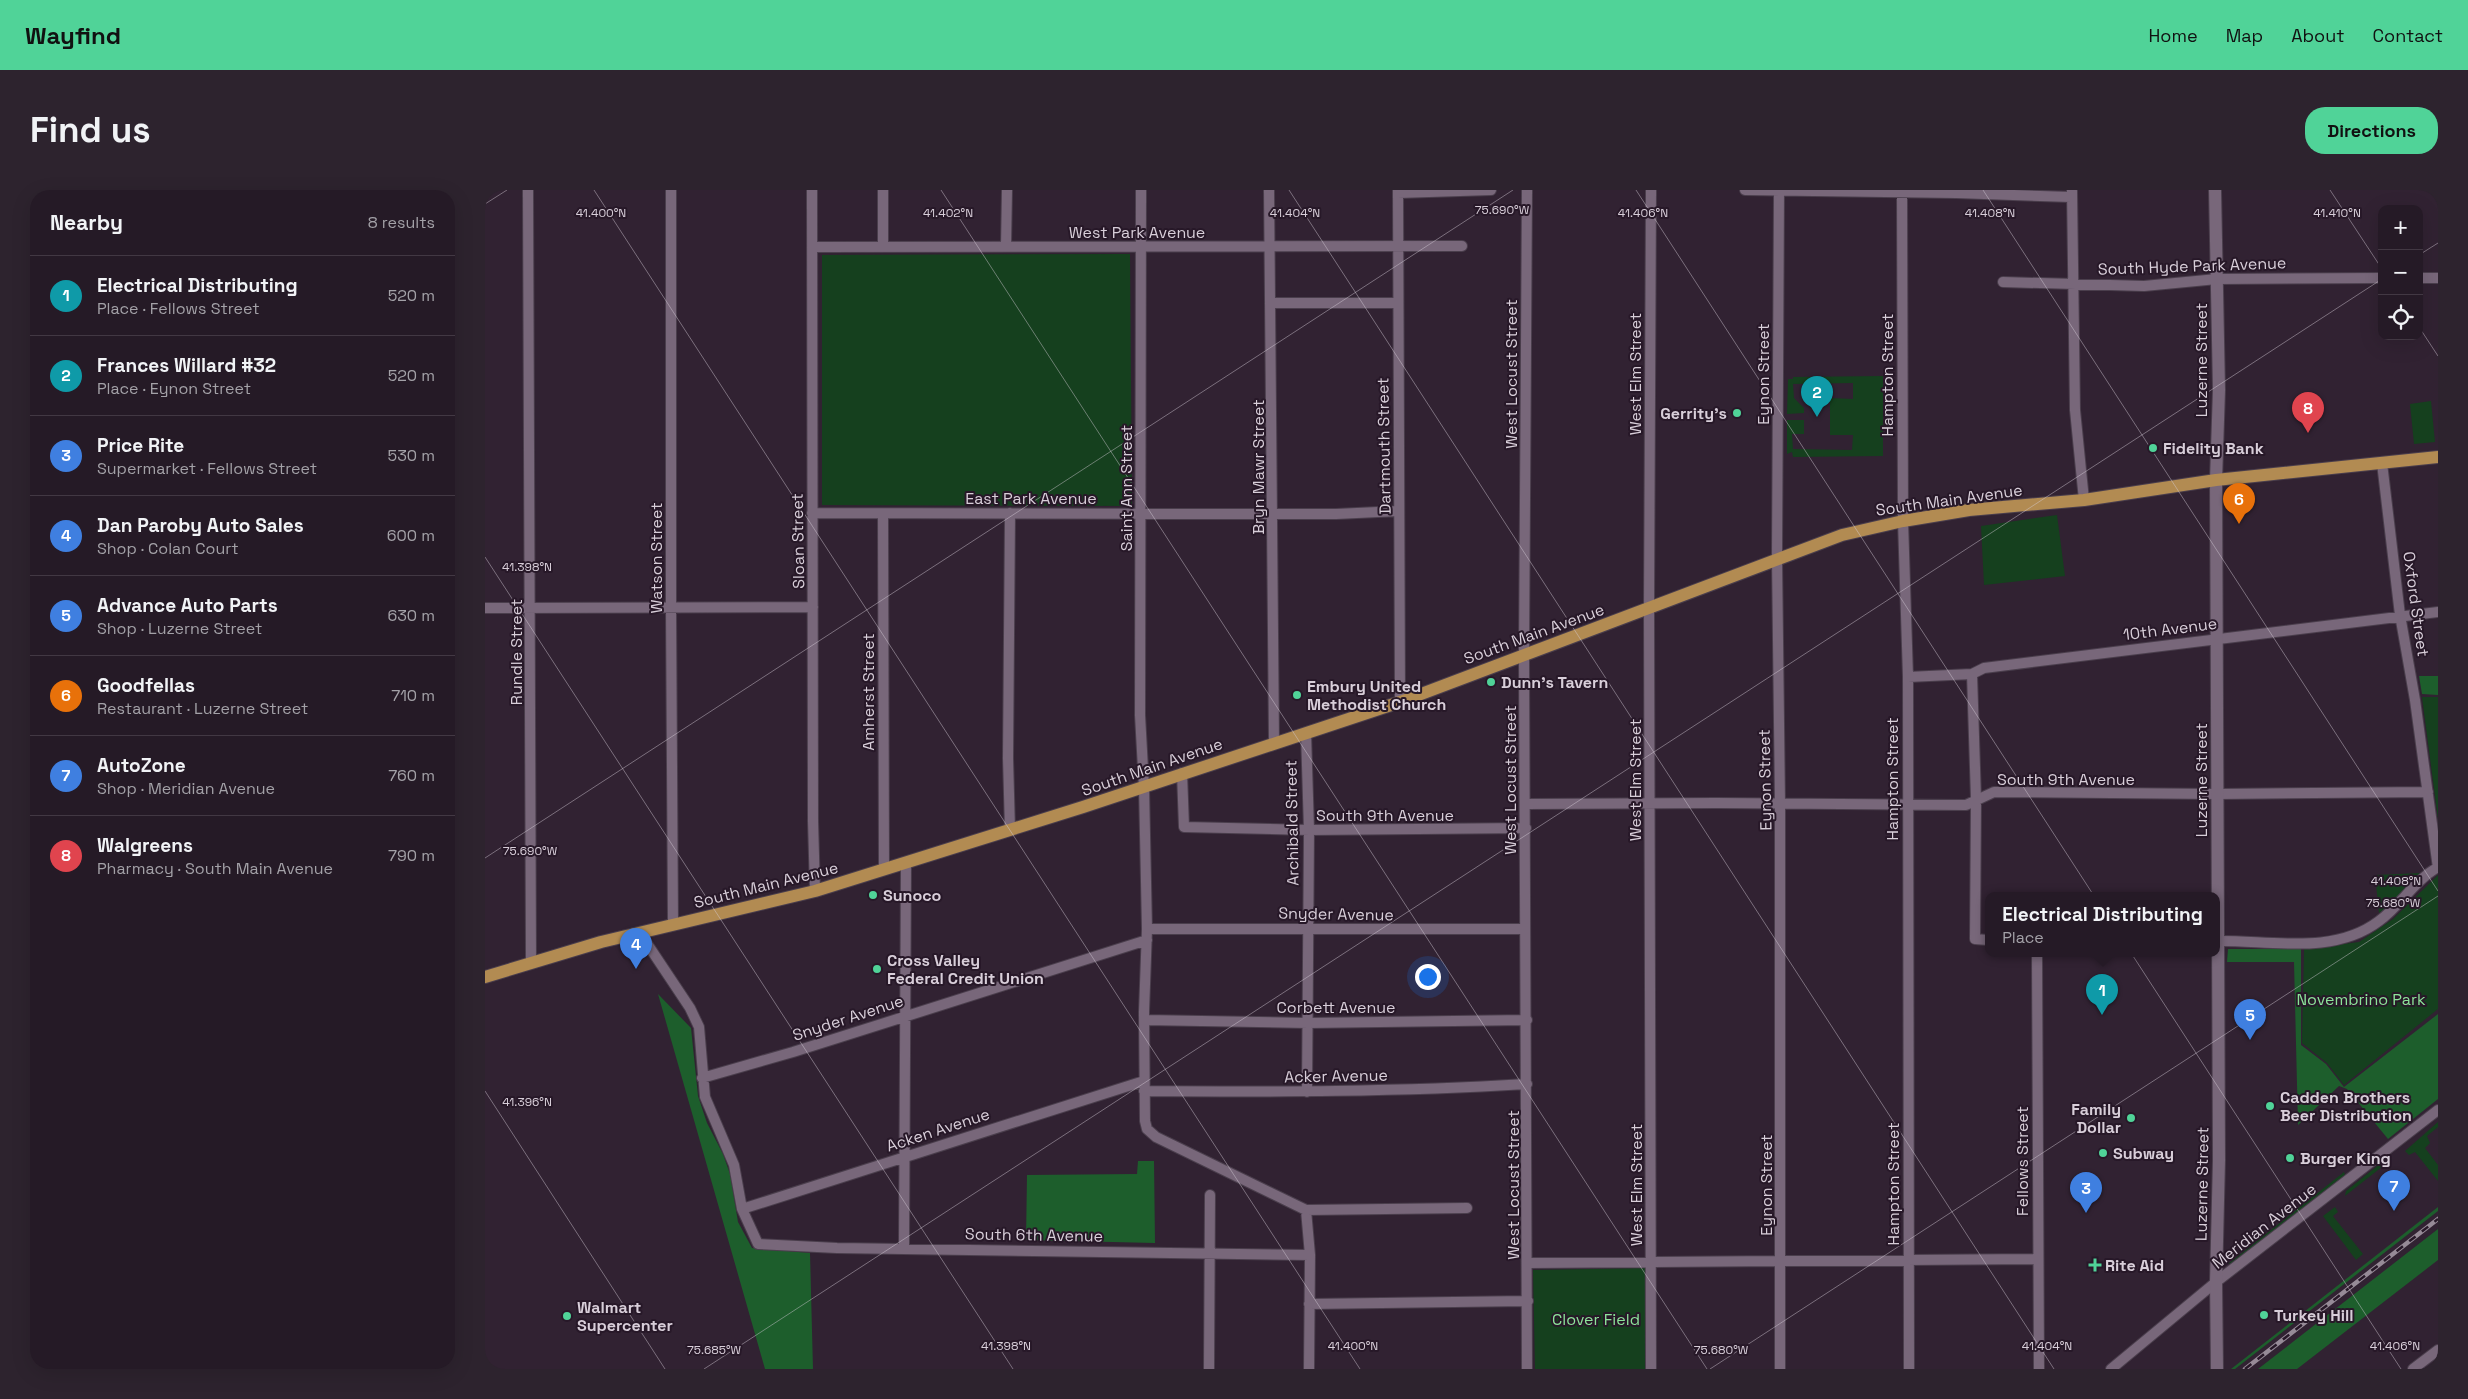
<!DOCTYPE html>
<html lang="en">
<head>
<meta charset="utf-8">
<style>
  :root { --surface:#251a26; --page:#2d232e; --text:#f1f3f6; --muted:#a3a1a7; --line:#423843; --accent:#50d398 }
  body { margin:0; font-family:"Space Grotesk",sans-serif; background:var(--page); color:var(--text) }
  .controls { position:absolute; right:15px; top:15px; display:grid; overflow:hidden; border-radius:10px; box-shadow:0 5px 20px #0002 }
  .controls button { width:45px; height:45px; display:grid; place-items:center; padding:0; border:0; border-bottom:1px solid var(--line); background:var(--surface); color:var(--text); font:25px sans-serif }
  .you { position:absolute; left:942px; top:786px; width:18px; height:18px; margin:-12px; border:4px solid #fff; border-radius:50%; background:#1a73e8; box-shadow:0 0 0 8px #1a73e833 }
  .badge { display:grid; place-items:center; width:32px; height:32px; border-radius:50%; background:var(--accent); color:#fff; font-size:16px; font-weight:700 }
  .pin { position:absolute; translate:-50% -41px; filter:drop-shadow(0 1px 2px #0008) }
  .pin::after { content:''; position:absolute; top:26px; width:18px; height:15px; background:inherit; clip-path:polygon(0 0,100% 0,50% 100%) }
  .popup { position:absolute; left:1500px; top:702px; width:235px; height:65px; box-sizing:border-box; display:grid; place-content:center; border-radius:10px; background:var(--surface); filter:drop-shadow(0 1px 4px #0005); font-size:16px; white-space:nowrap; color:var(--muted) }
  .popup b { font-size:19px; color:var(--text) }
  .popup::after { content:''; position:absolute; left:50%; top:100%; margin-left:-10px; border:10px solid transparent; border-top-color:var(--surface) }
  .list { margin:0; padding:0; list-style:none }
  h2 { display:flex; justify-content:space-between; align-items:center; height:65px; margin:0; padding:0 20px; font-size:21px }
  h2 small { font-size:16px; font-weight:400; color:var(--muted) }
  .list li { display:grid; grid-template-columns:32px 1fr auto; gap:15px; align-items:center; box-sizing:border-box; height:80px; padding:0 20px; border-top:1px solid var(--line) }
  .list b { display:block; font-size:19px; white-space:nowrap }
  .list p { margin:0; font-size:16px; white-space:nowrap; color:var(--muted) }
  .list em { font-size:16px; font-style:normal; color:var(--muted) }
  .icon { flex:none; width:28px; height:28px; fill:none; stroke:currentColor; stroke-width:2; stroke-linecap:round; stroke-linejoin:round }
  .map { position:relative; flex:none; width:1953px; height:1179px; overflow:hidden; border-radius:20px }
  header { display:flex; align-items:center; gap:30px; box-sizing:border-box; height:70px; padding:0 25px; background:var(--accent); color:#111 }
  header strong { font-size:24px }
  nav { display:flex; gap:28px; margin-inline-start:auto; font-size:18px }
  .intro { display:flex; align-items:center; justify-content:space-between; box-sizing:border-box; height:120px; padding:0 30px }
  h1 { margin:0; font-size:35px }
  .button { padding:12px 22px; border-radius:20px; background:var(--accent); color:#111; font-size:18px; font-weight:700 }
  main { display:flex; gap:30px; padding:0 30px }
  aside { flex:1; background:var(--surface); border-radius:20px; box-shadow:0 5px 20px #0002 }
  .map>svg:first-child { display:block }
  .green { fill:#15401e }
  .forest { fill:#1d5e2c }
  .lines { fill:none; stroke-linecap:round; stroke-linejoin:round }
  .minor-casing { stroke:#4a3e4c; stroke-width:12 }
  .tertiary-casing { stroke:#4a3e4c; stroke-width:14 }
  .primary-casing { stroke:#4a3e4c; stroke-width:14 }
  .minor { stroke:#78677a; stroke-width:10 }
  .tertiary { stroke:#78677a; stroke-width:12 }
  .primary { stroke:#b28b52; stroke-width:12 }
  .rail-casing { stroke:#968a97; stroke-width:4.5 }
  .rail { stroke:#271828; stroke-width:2.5; stroke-dasharray:8; stroke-linecap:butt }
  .ticks { fill:none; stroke:#d8ced9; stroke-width:1; stroke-opacity:0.45 }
  .poi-dot { fill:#50d398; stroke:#271828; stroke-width:2 }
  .labels { text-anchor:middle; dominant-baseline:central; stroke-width:4; stroke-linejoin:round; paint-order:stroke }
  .street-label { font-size:16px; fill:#d8ced9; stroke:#271828 }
  .poi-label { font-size:16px; font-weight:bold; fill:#d8ced9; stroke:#271828; text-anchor:start }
  .park-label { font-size:16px; fill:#8de49a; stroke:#271828 }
  .ticks-label { font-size:12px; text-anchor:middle; fill:#d8ced9; stroke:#271828; stroke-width:4; stroke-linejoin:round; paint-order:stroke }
</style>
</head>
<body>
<header>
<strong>Wayfind</strong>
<nav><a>Home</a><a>Map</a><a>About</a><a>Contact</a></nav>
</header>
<div class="intro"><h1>Find us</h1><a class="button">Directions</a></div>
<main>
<aside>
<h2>Nearby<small>8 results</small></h2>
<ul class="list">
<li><span class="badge" style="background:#0f9aa8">1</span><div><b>Electrical Distributing</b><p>Place · Fellows Street</p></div><em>520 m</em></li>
<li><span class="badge" style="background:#0f9aa8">2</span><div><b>Frances Willard #32</b><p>Place · Eynon Street</p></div><em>520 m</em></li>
<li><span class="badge" style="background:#3f7fe0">3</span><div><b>Price Rite</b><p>Supermarket · Fellows Street</p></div><em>530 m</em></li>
<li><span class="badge" style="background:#3f7fe0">4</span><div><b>Dan Paroby Auto Sales</b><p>Shop · Colan Court</p></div><em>600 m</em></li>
<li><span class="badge" style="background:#3f7fe0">5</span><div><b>Advance Auto Parts</b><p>Shop · Luzerne Street</p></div><em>630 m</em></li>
<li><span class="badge" style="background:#e8710a">6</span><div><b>Goodfellas</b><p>Restaurant · Luzerne Street</p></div><em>710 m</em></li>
<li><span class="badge" style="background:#3f7fe0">7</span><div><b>AutoZone</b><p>Shop · Meridian Avenue</p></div><em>760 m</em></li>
<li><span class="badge" style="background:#e0444e">8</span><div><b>Walgreens</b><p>Pharmacy · South Main Avenue</p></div><em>790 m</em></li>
</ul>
</aside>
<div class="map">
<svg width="1953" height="1179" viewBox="0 0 1953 1179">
  <rect width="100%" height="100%" fill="#312232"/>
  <path class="green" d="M645,64L647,316L337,315V65Z
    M1398,186V266L1308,267L1307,262L1302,264V230H1319V244H1307L1308,259L1367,260L1368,245H1345V208L1368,209V193L1308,194L1309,208L1319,218V223L1302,224L1303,189H1308V187Z
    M1946,211L1950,252L1929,254L1925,214Z
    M1572,325L1580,386L1499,395L1496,336Z
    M1937,507H1953V629Z
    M1936,683L1905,715L1894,723L1890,685Z
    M1953,685V819L1859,895L1842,873L1817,853L1819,759L1874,752L1908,729Z
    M1953,932V937L1942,946L1945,953L1940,958L1953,975V991L1930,962L1924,965L1920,961Z
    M1901,969H1907L1860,1006L1861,1001Z
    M1859,982L1860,985L1748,1073L1743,1074Z
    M1850,1017L1853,1022L1848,1026L1878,1064L1871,1070L1838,1026Z
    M1162,1078L1161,1179H1050L1048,1080Z"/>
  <path class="forest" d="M1934,486H1953V505L1937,504Z
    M1743,759H1816V855L1841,874L1859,897L1953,824V909L1903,949L1862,899L1854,896L1813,935L1809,772H1742Z
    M173,804L206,838L213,906L222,933L238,964L245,984L253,1032L267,1058L325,1063L328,1179H280Z
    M653,971H669L670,1053L541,1050L542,985L652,984Z
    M1953,1017V1021L1750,1179H1746Z
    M1953,1039V1070L1812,1179H1773Z"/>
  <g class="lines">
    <defs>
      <path id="minor" d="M43,0L46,773
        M186,0V418L188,735
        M327,0L328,631L330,701
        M656,0L655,525L659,597L662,739L659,822L660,931L662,939L671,947L821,1020L982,1018
        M784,0L789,553
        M913,0L915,512
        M1042,0L1039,464L1042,1179
        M1260,0L1471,3L1586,7
        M1294,0L1292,368L1295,615V1179
        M1417,0L1418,331L1423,487L1424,1179
        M1587,1L1590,220L1599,310
        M913,3L1006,0
        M327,57L977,56
        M398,57V0
        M521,57L522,0
        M1934,88H1953
        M1518,92L1659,96L1732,89L1897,88
        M785,113H912
        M1897,273L1915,425L1930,510L1953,678
        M327,323L851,324L914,321
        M525,323L523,568L525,640
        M398,324L399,679
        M0,418L328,417
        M1487,484L1491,609L1490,749L1503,750
        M1423,487L1487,484L1499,478L1953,422
        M821,543L824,640L822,902
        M697,583L699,637L824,640L1041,638
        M1041,614L1231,613L1481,615L1509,602L1732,604L1943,602
        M662,739H1040
        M155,743L205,818L214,837L220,907L249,975L257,1019L273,1054L352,1058L825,1065
        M1731,751C1784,750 1848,766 1894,731C1916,715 1929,691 1953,677
        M1552,764L1554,1179
        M660,830L823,833L1042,830
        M217,888L308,862L662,750
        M659,901C787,902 915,902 1042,894
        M257,1019L659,891
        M821,1020L825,1065L824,1179
        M419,1058L421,672
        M1043,1073L1552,1069
        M824,1114L1043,1111
        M724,1179L725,1005
        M1166,1179L1164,419L1166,0
        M1626,1179L1731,1092L1953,920
        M1928,1179L1953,1160"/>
      <path id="tertiary" d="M1730,0L1734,200L1731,290L1734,970L1731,1092L1732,1179"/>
      <path id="primary" d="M0,787L116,752L330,701L598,617L915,512L1357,345L1418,331L1484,320L1599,310L1731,290L1953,267"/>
    </defs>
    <use href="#minor" class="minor-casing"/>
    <use href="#tertiary" class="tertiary-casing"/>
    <use href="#primary" class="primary-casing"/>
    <use href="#minor" class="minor"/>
    <use href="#tertiary" class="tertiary"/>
    <use href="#primary" class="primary"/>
    <defs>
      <path id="rail" d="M1760,1179L1953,1029"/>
    </defs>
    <use href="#rail" class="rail-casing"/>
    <use href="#rail" class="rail"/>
  </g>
  <path class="ticks" d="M109,0L875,1179M456,0L1222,1179M804,0L1569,1179M1151,0L1916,1179M1498,0L1953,701M1845,0L1897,79M0,14L22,0M1934,65L1953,53M1934,137L1953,166M0,367L528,1179M0,668L1028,0M0,901L180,1179M219,1179L1897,89M1225,1179L1953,706"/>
  <g class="poi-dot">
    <circle cx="1252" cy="223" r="5"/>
    <circle cx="1668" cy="258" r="5"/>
    <circle cx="1006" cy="492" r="5"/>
    <circle cx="812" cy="505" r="5"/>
    <circle cx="388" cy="705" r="5"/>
    <circle cx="392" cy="779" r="5"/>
    <circle cx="1785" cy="916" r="5"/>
    <circle cx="1646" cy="928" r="5"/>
    <circle cx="1618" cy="963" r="5"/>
    <circle cx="1805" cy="968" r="5"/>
    <path d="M1607.5 1067.5h5v5h5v5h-5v5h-5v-5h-5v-5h5z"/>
    <circle cx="1779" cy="1125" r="5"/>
    <circle cx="82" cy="1126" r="5"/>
  </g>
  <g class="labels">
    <g class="street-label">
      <text x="652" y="42">West Park Avenue</text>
      <text transform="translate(1707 76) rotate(-2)">South Hyde Park Avenue</text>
      <text transform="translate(1716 170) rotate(-90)">Luzerne Street</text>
      <text transform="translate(1026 184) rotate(-90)">West Locust Street</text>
      <text transform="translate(1150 184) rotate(-90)">West Elm Street</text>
      <text transform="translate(1278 184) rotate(-90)">Eynon Street</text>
      <text transform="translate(1402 185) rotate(-90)">Hampton Street</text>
      <text transform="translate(899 256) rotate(-91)">Dartmouth Street</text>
      <text transform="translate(773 277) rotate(-90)">Bryn Mawr Street</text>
      <text transform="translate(641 298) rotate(-90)">Saint Ann Street</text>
      <text x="546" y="308">East Park Avenue</text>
      <text transform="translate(1464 310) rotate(-8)">South Main Avenue</text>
      <text transform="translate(313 351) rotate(-91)">Sloan Street</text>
      <text transform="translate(171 368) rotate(-90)">Watson Street</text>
      <text transform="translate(1931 414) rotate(82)">Oxford Street</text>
      <text transform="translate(1685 439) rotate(-7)">10th Avenue</text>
      <text transform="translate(1049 444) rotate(-20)">South Main Avenue</text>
      <text transform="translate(31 462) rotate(-90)">Rundle Street</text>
      <text transform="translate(383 502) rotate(-90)">Amherst Street</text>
      <text transform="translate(667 577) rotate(-19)">South Main Avenue</text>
      <text transform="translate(1407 589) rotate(-90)">Hampton Street</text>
      <text x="1581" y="589">South 9th Avenue</text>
      <text transform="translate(1025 590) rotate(-90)">West Locust Street</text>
      <text transform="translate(1150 590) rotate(-90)">West Elm Street</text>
      <text transform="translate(1280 590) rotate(-91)">Eynon Street</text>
      <text transform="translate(1716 590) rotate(-90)">Luzerne Street</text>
      <text x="900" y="625">South 9th Avenue</text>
      <text transform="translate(807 633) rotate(-91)">Archibald Street</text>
      <text transform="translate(281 695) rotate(-14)">South Main Avenue</text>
      <text transform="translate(851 724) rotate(1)">Snyder Avenue</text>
      <text x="851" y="817">Corbett Avenue</text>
      <text transform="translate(363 828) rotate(-18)">Snyder Avenue</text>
      <text transform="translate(851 886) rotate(-1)">Acker Avenue</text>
      <text transform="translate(453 940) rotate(-18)">Acken Avenue</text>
      <text transform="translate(1537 971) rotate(-90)">Fellows Street</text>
      <text transform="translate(1408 994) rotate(-90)">Hampton Street</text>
      <text transform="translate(1717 994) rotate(-89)">Luzerne Street</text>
      <text transform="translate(1028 995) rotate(-90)">West Locust Street</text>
      <text transform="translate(1151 995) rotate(-90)">West Elm Street</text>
      <text transform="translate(1281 995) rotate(-90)">Eynon Street</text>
      <text transform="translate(1779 1036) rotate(-38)">Meridian Avenue</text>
      <text transform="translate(549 1045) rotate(1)">South 6th Avenue</text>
    </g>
    <g class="poi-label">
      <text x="1242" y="223" text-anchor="end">Gerrity's</text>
      <text x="1678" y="258">Fidelity Bank</text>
      <text x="1016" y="492">Dunn's Tavern</text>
      <text x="822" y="496">Embury United<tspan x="822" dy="18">Methodist Church</tspan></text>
      <text x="398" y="705">Sunoco</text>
      <text x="402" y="770">Cross Valley<tspan x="402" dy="18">Federal Credit Union</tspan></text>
      <text x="1795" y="907">Cadden Brothers<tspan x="1795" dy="18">Beer Distribution</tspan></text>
      <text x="1636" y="919" text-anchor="end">Family<tspan x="1636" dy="18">Dollar</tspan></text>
      <text x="1628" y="963">Subway</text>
      <text x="1815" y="968">Burger King</text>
      <text x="1620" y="1075">Rite Aid</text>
      <text x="92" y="1117">Walmart<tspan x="92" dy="18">Supercenter</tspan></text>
      <text x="1789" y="1125">Turkey Hill</text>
    </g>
    <g class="park-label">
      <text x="1876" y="809">Novembrino Park</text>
      <text x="1111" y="1129">Clover Field</text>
    </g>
  </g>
  <g class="ticks-label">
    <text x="1017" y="24">75.690°W</text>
    <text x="1505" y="27">41.408°N</text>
    <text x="1852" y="27">41.410°N</text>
    <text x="116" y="27">41.400°N</text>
    <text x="463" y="27">41.402°N</text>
    <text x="810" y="27">41.404°N</text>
    <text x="1158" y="27">41.406°N</text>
    <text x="42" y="381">41.398°N</text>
    <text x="45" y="665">75.690°W</text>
    <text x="1911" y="695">41.408°N</text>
    <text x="1908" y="717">75.680°W</text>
    <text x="42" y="916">41.396°N</text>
    <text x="521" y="1160">41.398°N</text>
    <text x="868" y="1160">41.400°N</text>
    <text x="1562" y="1160">41.404°N</text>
    <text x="1910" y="1160">41.406°N</text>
    <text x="229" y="1164">75.685°W</text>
    <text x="1236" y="1164">75.680°W</text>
  </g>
</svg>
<div class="controls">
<button>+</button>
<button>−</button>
<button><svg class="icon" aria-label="locate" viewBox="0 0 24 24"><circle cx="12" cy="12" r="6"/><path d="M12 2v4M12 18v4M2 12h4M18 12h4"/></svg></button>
</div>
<div class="you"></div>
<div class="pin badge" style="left:1617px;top:825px;background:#0f9aa8">1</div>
<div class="popup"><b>Electrical Distributing</b>Place</div>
<div class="pin badge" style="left:1332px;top:227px;background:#0f9aa8">2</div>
<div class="pin badge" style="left:1601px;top:1023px;background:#3f7fe0">3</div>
<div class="pin badge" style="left:151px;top:779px;background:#3f7fe0">4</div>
<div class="pin badge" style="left:1765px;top:850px;background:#3f7fe0">5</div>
<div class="pin badge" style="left:1754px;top:334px;background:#e8710a">6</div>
<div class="pin badge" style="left:1909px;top:1021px;background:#3f7fe0">7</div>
<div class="pin badge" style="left:1823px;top:243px;background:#e0444e">8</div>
</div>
</main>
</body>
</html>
